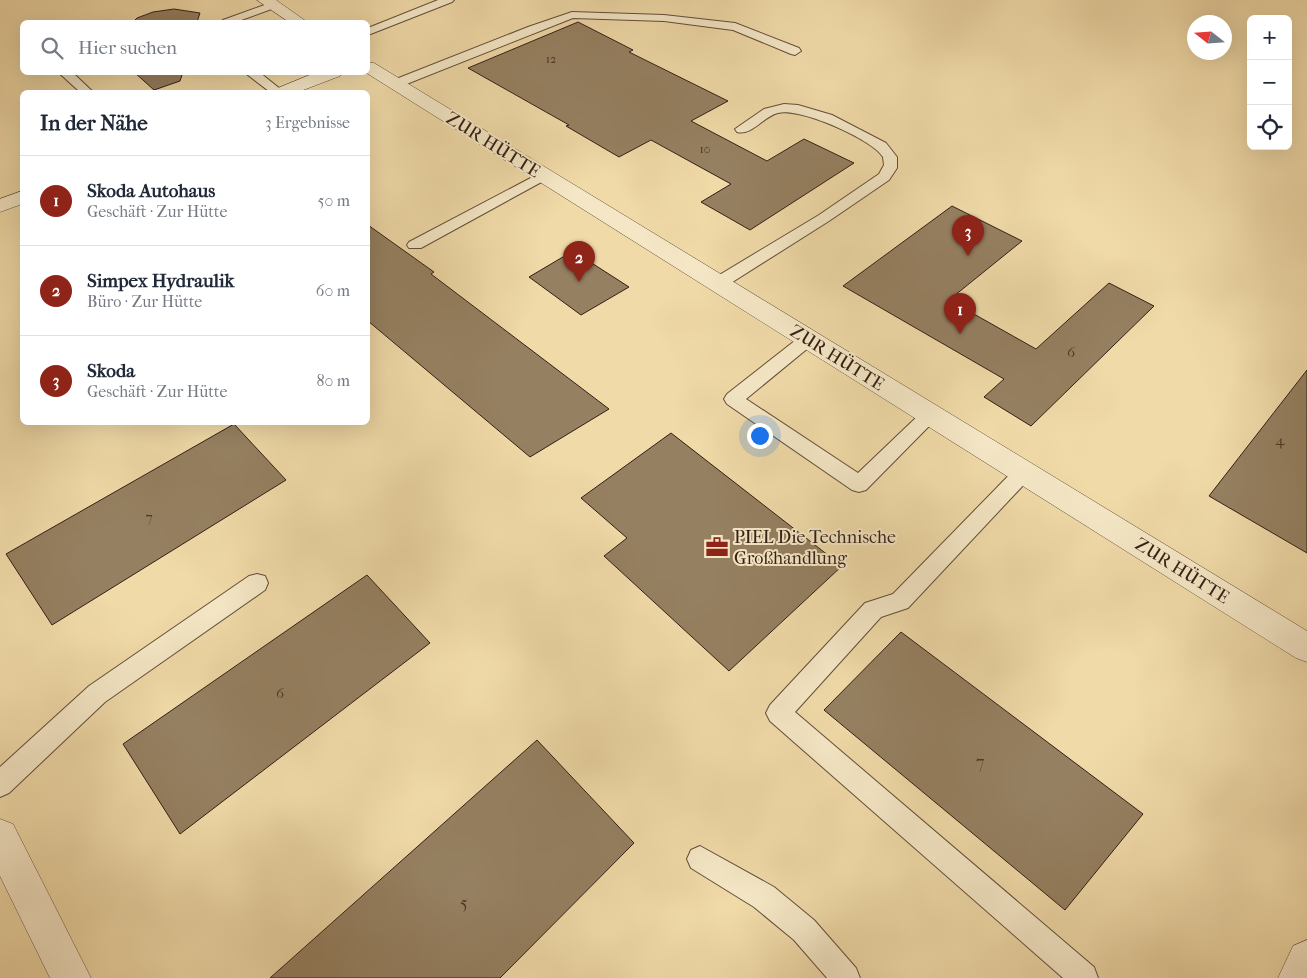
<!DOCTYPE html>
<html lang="de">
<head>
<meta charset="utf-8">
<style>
  :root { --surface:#fff; --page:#f6f6f7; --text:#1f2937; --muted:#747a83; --line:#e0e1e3; --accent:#8f2418 }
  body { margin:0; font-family:"IM FELL French Canon",serif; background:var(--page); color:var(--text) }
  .controls { position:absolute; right:15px; top:15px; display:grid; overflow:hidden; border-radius:8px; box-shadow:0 5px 20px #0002 }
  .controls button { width:45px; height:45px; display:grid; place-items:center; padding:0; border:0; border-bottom:1px solid var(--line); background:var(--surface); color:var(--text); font:25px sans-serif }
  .compass { position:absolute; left:1187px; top:15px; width:45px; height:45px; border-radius:50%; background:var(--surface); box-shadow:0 5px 20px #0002; rotate:287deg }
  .you { position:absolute; left:759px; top:435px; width:18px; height:18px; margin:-12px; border:4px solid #fff; border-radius:50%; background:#1a73e8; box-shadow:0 0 0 8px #1a73e833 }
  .badge { display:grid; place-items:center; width:32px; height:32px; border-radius:50%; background:var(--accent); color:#fff; font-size:16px; font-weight:700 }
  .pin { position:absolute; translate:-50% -41px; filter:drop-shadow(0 1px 2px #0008) }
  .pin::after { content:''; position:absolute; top:26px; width:18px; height:15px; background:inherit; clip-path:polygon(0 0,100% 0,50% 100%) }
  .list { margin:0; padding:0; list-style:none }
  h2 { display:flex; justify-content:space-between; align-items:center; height:65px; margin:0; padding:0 20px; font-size:21px }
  h2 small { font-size:16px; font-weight:400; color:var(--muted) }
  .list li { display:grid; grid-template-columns:32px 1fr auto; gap:15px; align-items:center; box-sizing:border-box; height:90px; padding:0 20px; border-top:1px solid var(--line) }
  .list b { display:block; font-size:19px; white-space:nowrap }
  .list p { margin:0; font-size:16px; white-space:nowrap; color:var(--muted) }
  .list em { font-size:16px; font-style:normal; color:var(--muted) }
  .icon { flex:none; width:28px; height:28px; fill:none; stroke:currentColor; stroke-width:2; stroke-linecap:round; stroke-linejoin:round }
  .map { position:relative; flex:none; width:1307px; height:978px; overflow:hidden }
  .search { position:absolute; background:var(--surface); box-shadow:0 5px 20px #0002; left:20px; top:20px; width:350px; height:55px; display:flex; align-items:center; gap:12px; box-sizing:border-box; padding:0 18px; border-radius:8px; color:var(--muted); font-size:19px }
  .panel { position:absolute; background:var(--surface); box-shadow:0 5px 20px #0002; left:20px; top:90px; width:350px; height:335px; border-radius:8px }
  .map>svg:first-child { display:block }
  .building { fill:#958061; stroke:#321e15 }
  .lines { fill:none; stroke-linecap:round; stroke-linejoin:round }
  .service-casing { stroke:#624d3a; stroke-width:2 }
  .minor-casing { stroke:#624d3a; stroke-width:1 }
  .service { fill:#f5e7c6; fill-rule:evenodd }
  .minor { fill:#f5e7c6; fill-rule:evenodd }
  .labels { text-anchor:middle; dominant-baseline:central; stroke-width:4; stroke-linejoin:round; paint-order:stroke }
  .far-number-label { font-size:12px; fill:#4b3628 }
  .number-label { font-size:15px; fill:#4b3628 }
  .street-label { font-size:18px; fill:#321e15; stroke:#f5e7c6 }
  .poi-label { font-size:18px; fill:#321e15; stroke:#f5e7c6; text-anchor:start }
  .near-number-label { font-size:18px; fill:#4b3628 }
</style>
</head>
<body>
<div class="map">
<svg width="1307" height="978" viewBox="0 0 1307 978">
  <rect width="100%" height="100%" fill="#f0daa8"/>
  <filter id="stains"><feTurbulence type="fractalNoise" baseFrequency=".004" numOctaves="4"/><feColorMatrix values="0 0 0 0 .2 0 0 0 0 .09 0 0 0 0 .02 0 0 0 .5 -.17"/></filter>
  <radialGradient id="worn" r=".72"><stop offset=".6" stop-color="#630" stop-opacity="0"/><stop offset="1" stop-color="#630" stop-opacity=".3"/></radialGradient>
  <path class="building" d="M174,9L200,13L197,22H133L137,18L153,12Z
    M578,22L633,50L629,52L728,101L691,121L767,161L804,139L854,163L750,230L701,202L731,184L651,140L619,157L566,126L569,125L468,68Z
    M134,72H183L180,81L154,90Z
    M952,206L1022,241L949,300L1036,349L1109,283L1154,306L1031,426L984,397L1004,379L843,286Z
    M368,225L434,272L431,274L609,409L530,457L368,321Z
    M573,251L629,287L581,315L529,277Z
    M1307,370V553L1209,496Z
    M234,424L286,480L52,625L6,554Z
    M671,433L842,566L729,671L604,556L627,538L581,498Z
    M367,575L430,643L180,834L123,744Z
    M901,632L1143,814L1065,910L824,710Z
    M537,740L634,843L500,978H270Z"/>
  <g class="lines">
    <defs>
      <path id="service" d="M438,0H454L452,2L368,35V28Z
        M273,2L279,5L277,7L236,22H221L223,20Z
        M572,12L664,15L735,23L799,48L801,51L795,55L791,54L733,30L664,21L573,18L399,87L395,88L389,84L391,81L528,27Z
        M58,72H72L93,92H80Z
        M244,72H259L284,92H270Z
        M784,104L798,105L832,115L886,143L897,157V168L889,180L829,221L723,288L717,289L711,288L709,284L711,280L819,215L879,174L884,165L883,157C872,139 799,107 778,113C764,116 752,136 737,132L735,129L764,109Z
        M542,172L547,173L549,176L547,179L421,248H409L407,245L409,242Z
        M807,334L813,336L816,340L813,344L746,399L858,473L923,411L930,409L937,411L939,416L866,490L859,492L852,490L727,404L724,399L727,394L801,336Z
        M1023,465L1030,468L1033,473L1030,478L908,608L881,617L795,712L1094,967L1098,978H1063L770,721L766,713L770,705L865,603L893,594L1016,468Z
        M257,574L265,576L268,583L265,590L105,702L9,793L0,797V767L89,686L249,576Z
        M700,846L774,887L814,920L856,968L860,978H827L794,940L754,907L691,868L687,859L691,850Z"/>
      <path id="minor" d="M257,0H276L307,22H289Z
        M368,62L374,63L1307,631V662L1296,658L365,72H368Z
        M317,72H342L340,76L298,92H275L278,88Z
        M22,191V204L0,212V199Z
        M0,819L13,824L91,978H50L0,876Z
        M1307,940V978H1278L1293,946Z"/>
    </defs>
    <use href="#service" class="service-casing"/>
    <use href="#minor" class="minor-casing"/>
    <use href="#service" class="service"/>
    <use href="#minor" class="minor"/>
  </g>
  <defs>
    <symbol id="office-bare" viewBox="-9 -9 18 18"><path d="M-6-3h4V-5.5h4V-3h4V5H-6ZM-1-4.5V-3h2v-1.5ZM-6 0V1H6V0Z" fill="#8f2418" stroke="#f5e7c6" stroke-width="2.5" paint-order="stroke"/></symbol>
  </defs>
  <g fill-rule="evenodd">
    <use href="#office-bare" x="701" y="531" width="32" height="32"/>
  </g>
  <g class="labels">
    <g class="far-number-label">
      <text x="551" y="59">12</text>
      <text x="705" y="149">10</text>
    </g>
    <g class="number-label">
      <text x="1071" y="352">6</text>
      <text x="1280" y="440">4</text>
      <text x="149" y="517">7</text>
      <text x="280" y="693">6</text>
    </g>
    <g class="street-label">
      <text transform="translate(493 145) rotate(32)">ZUR HÜTTE</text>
      <text transform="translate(837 358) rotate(32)">ZUR HÜTTE</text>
      <text transform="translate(1182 571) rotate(32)">ZUR HÜTTE</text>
    </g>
    <g class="poi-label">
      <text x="734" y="537">PIEL Die Technische<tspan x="734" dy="21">Großhandlung</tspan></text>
    </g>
    <g class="near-number-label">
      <text x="980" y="762">7</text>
      <text x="464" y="903">5</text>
    </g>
  </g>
  <rect width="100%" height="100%" filter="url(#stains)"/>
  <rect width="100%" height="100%" fill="url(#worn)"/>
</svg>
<div class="controls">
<button>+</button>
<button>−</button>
<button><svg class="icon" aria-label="locate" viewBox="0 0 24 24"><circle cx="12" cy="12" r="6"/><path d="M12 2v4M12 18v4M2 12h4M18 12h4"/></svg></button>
</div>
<svg class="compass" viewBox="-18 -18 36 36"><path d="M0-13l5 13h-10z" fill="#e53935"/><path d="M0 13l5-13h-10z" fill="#747a83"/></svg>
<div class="you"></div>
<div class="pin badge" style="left:960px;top:334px">1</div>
<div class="pin badge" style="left:579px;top:282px">2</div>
<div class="pin badge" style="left:968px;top:256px">3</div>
<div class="search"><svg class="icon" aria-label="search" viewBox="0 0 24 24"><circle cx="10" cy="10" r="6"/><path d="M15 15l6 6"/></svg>Hier suchen</div>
<section class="panel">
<h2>In der Nähe<small>3 Ergebnisse</small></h2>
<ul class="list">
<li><span class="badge">1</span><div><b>Skoda Autohaus</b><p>Geschäft · Zur Hütte</p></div><em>50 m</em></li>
<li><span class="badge">2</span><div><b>Simpex Hydraulik</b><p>Büro · Zur Hütte</p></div><em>60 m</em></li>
<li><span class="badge">3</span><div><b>Skoda</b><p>Geschäft · Zur Hütte</p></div><em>80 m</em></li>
</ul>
</section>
</div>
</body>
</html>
